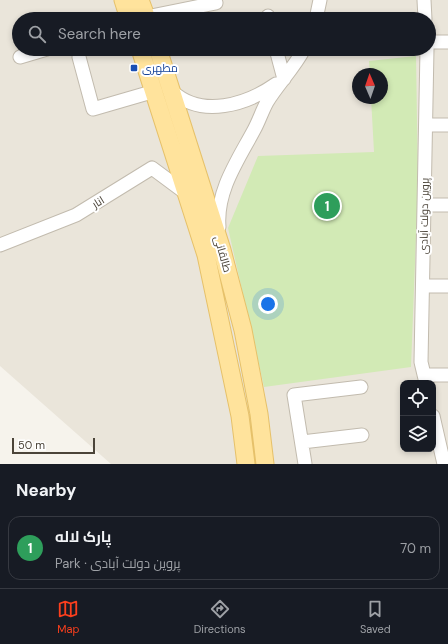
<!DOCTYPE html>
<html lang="en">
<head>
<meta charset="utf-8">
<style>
  :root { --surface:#171b24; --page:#242831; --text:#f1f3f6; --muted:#9ea1a6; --line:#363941; --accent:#fc3f1d }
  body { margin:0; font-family:"DM Sans",Cairo,sans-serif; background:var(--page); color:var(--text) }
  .controls { position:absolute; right:12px; bottom:12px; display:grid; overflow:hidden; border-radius:8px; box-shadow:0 2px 6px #0003 }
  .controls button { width:36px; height:36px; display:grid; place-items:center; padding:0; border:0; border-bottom:1px solid var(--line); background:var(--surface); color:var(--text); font:20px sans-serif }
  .compass { position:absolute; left:352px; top:68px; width:36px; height:36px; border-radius:50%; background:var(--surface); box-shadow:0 2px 6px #0003; rotate:358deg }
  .scale { position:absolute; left:12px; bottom:10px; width:83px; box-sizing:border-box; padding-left:4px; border:2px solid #4b4439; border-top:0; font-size:11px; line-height:14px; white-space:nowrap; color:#4b4439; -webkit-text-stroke:3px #fff; paint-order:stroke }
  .you { position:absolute; left:268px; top:304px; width:14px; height:14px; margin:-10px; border:3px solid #fff; border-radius:50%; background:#1a73e8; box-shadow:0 0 0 6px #1a73e833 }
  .badge { display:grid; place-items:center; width:26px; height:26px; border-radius:50%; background:var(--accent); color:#fff; font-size:13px; font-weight:700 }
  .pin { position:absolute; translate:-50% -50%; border:2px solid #fff; box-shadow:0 1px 4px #0006 }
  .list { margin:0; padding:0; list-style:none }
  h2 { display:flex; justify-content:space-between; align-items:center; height:52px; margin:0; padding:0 16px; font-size:17px }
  h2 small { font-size:13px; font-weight:400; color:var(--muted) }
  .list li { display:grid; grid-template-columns:26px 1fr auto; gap:12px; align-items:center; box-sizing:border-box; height:64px; margin:0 8px 8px; padding:0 8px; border:1px solid var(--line); border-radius:12px }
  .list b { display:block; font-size:15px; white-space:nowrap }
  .list p { margin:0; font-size:13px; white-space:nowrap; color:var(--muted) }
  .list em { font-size:13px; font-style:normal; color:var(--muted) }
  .icon { flex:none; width:22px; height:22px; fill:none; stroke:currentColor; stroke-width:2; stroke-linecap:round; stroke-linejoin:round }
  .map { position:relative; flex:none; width:448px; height:464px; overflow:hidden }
  .search { position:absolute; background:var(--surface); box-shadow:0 2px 6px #0003; left:12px; right:12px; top:12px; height:44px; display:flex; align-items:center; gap:10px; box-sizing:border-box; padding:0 14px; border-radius:22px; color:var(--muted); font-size:15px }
  .sheet { height:124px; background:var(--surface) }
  nav { display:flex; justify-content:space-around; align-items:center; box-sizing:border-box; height:56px; border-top:1px solid var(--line); background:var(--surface); font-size:11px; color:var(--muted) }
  nav a { display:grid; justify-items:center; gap:2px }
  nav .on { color:var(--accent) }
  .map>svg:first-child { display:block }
  .residential { fill:#eae5da; fill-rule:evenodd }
  .green { fill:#d2eab5 }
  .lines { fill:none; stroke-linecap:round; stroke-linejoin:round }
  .minor-casing { stroke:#c2bbae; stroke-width:15 }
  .major-casing { stroke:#e6c16a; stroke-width:19 }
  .minor { stroke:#fff; stroke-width:13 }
  .major { stroke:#ffe39c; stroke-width:17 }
  .transit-dot { fill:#1a4fb4; stroke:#fff; stroke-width:1.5 }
  .labels { text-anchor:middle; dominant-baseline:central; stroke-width:4; stroke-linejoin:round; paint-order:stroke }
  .transit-label { font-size:11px; fill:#164399; stroke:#fff; text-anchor:start }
  .street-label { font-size:11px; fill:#4b4439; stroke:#fff }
</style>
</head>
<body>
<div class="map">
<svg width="448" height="464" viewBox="0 0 448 464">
  <rect width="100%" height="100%" fill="#f6f3ec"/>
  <path class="residential" d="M0,0H448V464H111L0,366ZM19,19H429V49H19ZM358,74H382V98H358ZM403,383H433V449H403Z"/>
  <path class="green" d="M416,56L418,184L411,367L264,387L228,228L258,156L374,152L371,98H382V74H370L369,61Z"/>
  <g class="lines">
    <defs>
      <path id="minor" d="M424,0L425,19
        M268,16V19
        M146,17L216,3
        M316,19L320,0
        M429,42H448
        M276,49L284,79
        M20,57L47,49
        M79,57L93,109L155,91
        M173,92C202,118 246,105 276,84
        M426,125H448
        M425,205H448
        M219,227C216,191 238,160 254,130C259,121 262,111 267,102C278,84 294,68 304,49
        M0,245L76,215L152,168L187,194
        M423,286H448
        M424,375H448
        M426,383L421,362L427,49
        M433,416L444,464
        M302,442L362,435
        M305,464L294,395L361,387"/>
      <path id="major" d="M123,0L129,19
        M140,0L147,19
        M140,49L206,255L240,416L246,464
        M158,49L222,250L243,330L259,414L265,464"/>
    </defs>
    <use href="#minor" class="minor-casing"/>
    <use href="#major" class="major-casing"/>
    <use href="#minor" class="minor"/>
    <use href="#major" class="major"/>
  </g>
  <rect class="transit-dot" x="130" y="64" width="8" height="8" rx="2"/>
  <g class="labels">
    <g class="transit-label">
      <text x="142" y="68">مطهری</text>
    </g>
    <g class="street-label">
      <text transform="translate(98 202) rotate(-32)">انار</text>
      <text transform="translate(424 216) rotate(-89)">پروین دولت آبادی</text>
      <text transform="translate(223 254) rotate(74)">طالقانی</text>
    </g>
  </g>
</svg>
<div class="controls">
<button><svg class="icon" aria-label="locate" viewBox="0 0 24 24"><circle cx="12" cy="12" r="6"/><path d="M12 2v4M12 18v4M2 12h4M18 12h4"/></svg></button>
<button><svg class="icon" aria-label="layers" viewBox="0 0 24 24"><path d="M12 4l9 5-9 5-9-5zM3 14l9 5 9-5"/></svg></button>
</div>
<svg class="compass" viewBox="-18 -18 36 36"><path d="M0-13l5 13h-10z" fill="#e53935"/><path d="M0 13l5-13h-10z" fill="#9ea1a6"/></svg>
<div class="scale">50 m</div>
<div class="you"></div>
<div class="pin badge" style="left:327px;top:206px;background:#2e9e5b">1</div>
<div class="search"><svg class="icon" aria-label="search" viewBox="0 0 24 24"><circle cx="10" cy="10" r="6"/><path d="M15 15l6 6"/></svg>Search here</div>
</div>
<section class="sheet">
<h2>Nearby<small></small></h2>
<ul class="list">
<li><span class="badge" style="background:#2e9e5b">1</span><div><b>پارک لاله</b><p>Park · پروین دولت آبادی</p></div><em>70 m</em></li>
</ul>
</section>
<nav>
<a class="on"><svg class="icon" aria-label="map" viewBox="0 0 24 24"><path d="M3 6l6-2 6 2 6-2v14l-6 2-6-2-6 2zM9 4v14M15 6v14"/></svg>Map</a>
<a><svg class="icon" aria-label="directions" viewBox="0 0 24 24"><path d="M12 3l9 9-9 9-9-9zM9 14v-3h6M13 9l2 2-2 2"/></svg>Directions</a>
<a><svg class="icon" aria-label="saved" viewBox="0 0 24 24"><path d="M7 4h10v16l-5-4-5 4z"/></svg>Saved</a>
</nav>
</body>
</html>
